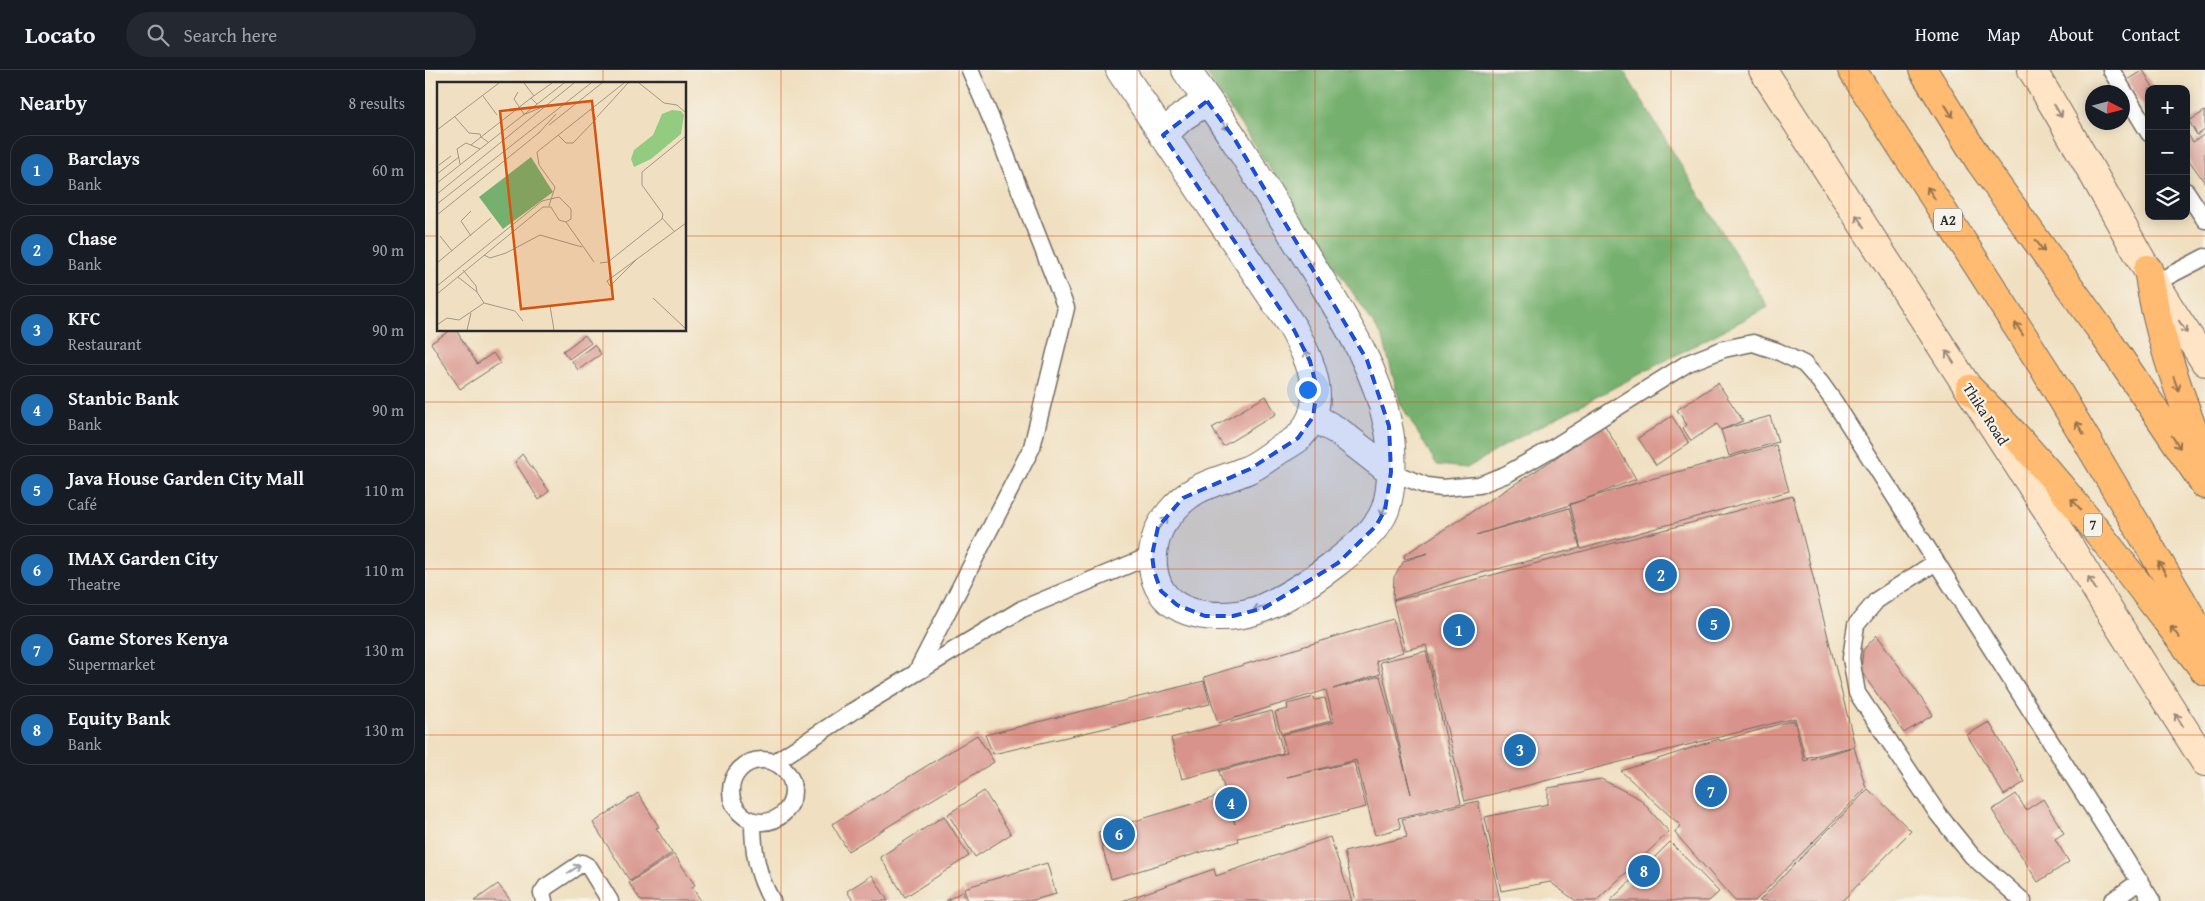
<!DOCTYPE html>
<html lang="en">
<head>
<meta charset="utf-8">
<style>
  :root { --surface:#171b24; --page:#242831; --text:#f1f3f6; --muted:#9ea1a6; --line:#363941; --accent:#1f6fb2 }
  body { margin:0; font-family:"Gentium Book Plus",serif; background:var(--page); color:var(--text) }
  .controls { position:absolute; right:15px; top:15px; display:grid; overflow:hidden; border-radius:10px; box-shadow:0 2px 12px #0003 }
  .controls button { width:45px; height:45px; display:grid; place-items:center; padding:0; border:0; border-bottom:1px solid var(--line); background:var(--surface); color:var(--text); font:25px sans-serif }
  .compass { position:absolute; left:1660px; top:15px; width:45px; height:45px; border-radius:50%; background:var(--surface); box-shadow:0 2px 12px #0003; rotate:96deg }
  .you { position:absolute; left:882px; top:319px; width:18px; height:18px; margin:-12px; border:4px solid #fff; border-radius:50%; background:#1a73e8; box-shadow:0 0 0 8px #1a73e833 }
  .badge { display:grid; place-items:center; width:32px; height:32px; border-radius:50%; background:var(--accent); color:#fff; font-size:16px; font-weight:700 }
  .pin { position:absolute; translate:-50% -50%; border:2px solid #fff; box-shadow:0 1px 5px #0006 }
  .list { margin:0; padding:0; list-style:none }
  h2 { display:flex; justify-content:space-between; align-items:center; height:65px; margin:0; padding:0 20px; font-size:21px }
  h2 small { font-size:16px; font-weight:400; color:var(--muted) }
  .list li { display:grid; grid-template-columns:32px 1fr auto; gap:15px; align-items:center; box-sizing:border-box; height:70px; margin:0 10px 10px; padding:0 10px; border:1px solid var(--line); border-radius:20px }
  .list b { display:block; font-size:19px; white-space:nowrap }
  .list p { margin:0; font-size:16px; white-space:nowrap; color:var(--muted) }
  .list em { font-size:16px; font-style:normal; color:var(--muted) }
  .icon { flex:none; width:28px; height:28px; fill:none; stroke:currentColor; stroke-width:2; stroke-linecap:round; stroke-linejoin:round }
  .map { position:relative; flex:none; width:1780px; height:831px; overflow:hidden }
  header { display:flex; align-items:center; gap:30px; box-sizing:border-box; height:70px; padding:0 25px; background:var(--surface); border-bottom:1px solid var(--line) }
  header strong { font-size:24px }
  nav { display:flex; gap:28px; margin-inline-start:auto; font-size:18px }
  .search { width:350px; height:45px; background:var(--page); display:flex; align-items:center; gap:12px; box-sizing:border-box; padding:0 18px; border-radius:28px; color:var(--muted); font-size:19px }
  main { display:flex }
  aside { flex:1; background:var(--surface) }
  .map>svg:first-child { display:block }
  .forest { fill:#76b06e; stroke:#506e4c }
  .building { fill:#d8948c }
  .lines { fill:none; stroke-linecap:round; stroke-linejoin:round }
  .lane-casing { stroke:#706a60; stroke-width:19 }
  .street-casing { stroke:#706a60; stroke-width:30 }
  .secondary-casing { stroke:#706a60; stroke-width:30 }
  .highway-casing { stroke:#706a60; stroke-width:30 }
  .lane { stroke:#fff; stroke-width:16 }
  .street { stroke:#fff; stroke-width:28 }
  .secondary { stroke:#ffe4c6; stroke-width:28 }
  .highway { stroke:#febb71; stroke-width:28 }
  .oneway { stroke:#94734e }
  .oneway2 { stroke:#958878 }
  .oneway3 { stroke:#a0a0a0 }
  .marked { fill:#1d4ed8; fill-opacity:0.2; stroke:#1d4ed8; stroke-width:4; stroke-dasharray:10 6; stroke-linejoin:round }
  .grid { fill:none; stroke:#d5540f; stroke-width:1; stroke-opacity:0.55 }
  .labels { text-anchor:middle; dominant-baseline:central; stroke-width:4.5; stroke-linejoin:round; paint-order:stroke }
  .shield { fill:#f7f3e8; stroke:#686764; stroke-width:1 }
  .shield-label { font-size:14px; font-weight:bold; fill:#2b2b2b }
  .street-label { font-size:15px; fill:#2b2b2b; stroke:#f7f3e8 }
  .inset-road { fill:none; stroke:#a19885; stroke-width:1 }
  .view { fill:#d5540f; fill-opacity:0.15; stroke:#d5540f; stroke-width:2.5 }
  .inset-edge { fill:none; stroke:#2b2b2b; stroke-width:2.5 }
</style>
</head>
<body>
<header>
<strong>Locato</strong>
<div class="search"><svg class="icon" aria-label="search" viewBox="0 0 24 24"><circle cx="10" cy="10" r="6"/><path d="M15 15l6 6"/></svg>Search here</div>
<nav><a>Home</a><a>Map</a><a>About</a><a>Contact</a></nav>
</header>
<main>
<aside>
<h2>Nearby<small>8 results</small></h2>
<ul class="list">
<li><span class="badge">1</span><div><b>Barclays</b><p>Bank</p></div><em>60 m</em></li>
<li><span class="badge">2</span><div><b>Chase</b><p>Bank</p></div><em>90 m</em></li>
<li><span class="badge">3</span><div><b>KFC</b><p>Restaurant</p></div><em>90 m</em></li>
<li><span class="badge">4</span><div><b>Stanbic Bank</b><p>Bank</p></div><em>90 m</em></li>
<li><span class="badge">5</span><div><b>Java House Garden City Mall</b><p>Café</p></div><em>110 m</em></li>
<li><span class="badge">6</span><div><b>IMAX Garden City</b><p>Theatre</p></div><em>110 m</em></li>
<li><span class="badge">7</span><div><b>Game Stores Kenya</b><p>Supermarket</p></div><em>130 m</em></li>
<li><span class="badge">8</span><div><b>Equity Bank</b><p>Bank</p></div><em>130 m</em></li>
</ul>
</aside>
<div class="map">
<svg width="1780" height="831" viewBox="0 0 1780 831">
  <rect width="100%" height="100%" fill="#f7f3e8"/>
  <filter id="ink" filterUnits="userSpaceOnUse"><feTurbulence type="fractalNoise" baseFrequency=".02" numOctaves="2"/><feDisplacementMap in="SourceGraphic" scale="10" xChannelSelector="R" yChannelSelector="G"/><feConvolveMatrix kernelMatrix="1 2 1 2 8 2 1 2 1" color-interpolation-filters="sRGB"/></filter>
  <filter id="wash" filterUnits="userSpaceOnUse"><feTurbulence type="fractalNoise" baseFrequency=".0096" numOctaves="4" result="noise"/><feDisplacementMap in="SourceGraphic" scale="20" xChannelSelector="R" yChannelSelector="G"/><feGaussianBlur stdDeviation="1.12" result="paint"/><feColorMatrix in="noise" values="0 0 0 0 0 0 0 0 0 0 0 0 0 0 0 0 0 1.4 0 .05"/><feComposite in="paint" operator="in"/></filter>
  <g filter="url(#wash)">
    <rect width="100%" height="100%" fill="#f0e0c1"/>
    <path class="forest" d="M779,0H1198L1343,237L1091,369L1042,398L1012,395L975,333L958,268Z"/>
    <g id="blocks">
      <path class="building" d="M1718,0L1729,19H1724V47L1702,10Z
        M1780,41V60L1772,65L1764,51Z
        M1761,62L1768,72L1780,64V113L1761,86Z
        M26,260H31L52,294L68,283L75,293L35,319L6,273Z
        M160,265L166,273L144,289L138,281Z
        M169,275L176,284L153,300L147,291Z
        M1293,313L1318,351L1296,360L1292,354L1266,371L1258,358L1262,355L1252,340Z
        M841,326L851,344L798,376L787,358Z
        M1247,346L1264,373L1231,395L1213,368Z
        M1345,346L1353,372L1304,386L1296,360Z
        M1179,354L1211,409L1145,435L1051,465L1144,438L1155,478L1036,508L968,530L969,507L979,491L1003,483L980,489L979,485L1126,391Z
        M1351,375L1364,421L1156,479L1145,434L1215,412Z
        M97,384L124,421L114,430L90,392Z
        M1368,426L1430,676L1380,688L1370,648L1040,731L1001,575L980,580L968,531Z
        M968,549L978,582L951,591L955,604L908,619L955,606L986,724L955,592L1001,581L1036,733L973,748L976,758L950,765L931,690L862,707L929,692L941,737L813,768L814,771L686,809L673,762L801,724L810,754L794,701L862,683L857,665L909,652L901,620L793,653L779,607Z
        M1452,565L1508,645L1479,663L1436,601L1438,580Z
        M779,611L785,634L568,684L560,665Z
        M889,627L890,630L900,628L906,651L856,664L850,642L863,639L862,634Z
        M847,641L858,683L757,709L746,668Z
        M1369,650L1379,691L1429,677L1441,718L1330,831H1310L1250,763L1255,755L1196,701L1294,669L1295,671Z
        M1564,652L1600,712L1579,725L1542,665Z
        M552,665L569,692L423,781L407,754Z
        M1176,709L1215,729L1244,762L1171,831H1151L1125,812L1076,821L1060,747L1123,734V718Z
        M1443,719L1486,761L1417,831H1334Z
        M559,721L586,764L550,787L523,744Z
        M213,723L234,757L231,758L247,783L205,811L168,753Z
        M1591,724L1601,740L1618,729L1639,763L1630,769L1644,792L1613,812L1567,740Z
        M1053,731L1075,831H931L919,782L982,767L977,749Z
        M519,746L544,786L480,827L455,787Z
        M905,767L927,831H697L789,799L791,806Z
        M1245,772L1294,822L1284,831H1185Z
        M249,784L270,815L267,817L276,831H216L204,813Z
        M622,793L631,824L605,831H543L539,818Z
        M447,805L463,831H428L422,821Z
        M73,814L86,831H49Z
        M538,821L541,831H521Z"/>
    </g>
  </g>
  <g filter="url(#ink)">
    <use href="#blocks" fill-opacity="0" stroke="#706a60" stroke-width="1"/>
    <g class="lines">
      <defs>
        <path id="lane" d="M1686,0L1724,63
          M1761,121L1780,150
          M1730,213L1780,187
          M966,402L1002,416L1017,418L1054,415L1082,404L1126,379L1263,293L1299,279L1328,273L1352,281L1379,294L1395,312L1410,333L1727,831
          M1511,492L1452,530L1431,555L1426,588L1432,623L1513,744L1547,786L1598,831
          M491,603L607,377L641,238L574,67L545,0
          M306 721a31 31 0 1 1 62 0a31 31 0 1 1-62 0Z
          M350,692L428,641L597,539L727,485
          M328,752C328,781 332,805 347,831
          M119,831L117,823L121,817L157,793L164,797L185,831
          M1687,831L1715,811"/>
        <path id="street" d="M695,0L868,258C886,293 906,333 874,367C868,373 858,377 851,382C842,388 832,396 822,400C789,414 770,413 745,443C737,453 733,459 730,472C726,487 727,507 736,521C755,551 811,551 840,537C873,522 947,474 960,440C968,419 968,377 963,356C951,296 917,245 886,194C860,153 836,110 809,69C794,46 777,23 761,0
          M738,65L757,47L782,31
          M888,347L913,361L966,402"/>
        <path id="secondary" d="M1338,0L1626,446L1683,539L1780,692
          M1607,0C1651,70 1689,143 1731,215C1746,241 1764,266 1780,292"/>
        <path id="highway" d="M1427,0L1620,300L1780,570
          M1498,0L1555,92L1675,259L1780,415
          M1723,199C1732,267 1757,329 1780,393
          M1545,319C1633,404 1705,504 1780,601"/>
      </defs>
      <use href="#lane" class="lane-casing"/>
      <use href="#street" class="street-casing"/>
      <use href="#secondary" class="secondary-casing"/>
      <use href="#highway" class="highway-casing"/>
      <use href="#lane" class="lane"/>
      <use href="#street" class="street"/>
      <use href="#secondary" class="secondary"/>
      <use href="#highway" class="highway"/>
    </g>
    <defs><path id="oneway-shaft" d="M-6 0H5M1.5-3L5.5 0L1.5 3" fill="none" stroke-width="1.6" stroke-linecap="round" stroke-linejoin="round" transform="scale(1.25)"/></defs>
    <g class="oneway">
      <use href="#oneway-shaft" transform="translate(1524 41) rotate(58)"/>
      <use href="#oneway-shaft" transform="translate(1506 123) rotate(-123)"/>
      <use href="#oneway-shaft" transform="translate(1615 176) rotate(55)"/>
      <use href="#oneway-shaft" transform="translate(1594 259) rotate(-123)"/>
      <use href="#oneway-shaft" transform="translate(1751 314) rotate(70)"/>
      <use href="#oneway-shaft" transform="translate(1655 358) rotate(-121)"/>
      <use href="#oneway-shaft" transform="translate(1751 372) rotate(56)"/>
      <use href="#oneway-shaft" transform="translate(1651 434) rotate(-132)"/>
      <use href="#oneway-shaft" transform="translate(1737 498) rotate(-121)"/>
      <use href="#oneway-shaft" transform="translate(1750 562) rotate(-128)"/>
    </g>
    <g class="oneway2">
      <use href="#oneway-shaft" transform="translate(1633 41) rotate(59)"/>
      <use href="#oneway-shaft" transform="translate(1435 151) rotate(-123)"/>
      <use href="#oneway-shaft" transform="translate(1758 257) rotate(57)"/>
      <use href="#oneway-shaft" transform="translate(1525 287) rotate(-123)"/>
      <use href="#oneway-shaft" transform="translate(1667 513) rotate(-121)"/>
      <use href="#oneway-shaft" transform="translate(1754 650) rotate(-123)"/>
    </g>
    <g class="oneway3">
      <use href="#oneway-shaft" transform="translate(799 54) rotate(54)"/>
      <use href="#oneway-shaft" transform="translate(884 192) rotate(59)"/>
      <use href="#oneway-shaft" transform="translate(883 287) rotate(-114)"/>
      <use href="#oneway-shaft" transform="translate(959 439) rotate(111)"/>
      <use href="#oneway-shaft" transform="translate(738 453) rotate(-51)"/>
      <use href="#oneway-shaft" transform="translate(835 538) rotate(160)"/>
      <use href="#oneway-shaft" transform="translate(149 799) rotate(-33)"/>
    </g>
  </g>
  <path class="marked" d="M782,31L809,68L942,290L964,356L966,402L960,440L951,456L913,493L839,538L808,546H780L752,535L736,521L729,501L727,485L733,457L758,428L825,399L873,368L888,347L892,319L885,291L868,258L738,65Z"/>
  <path class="grid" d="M178,0V14M356,0V831M534,0V831M712,0V831M890,0V831M1068,0V831M1246,0V831M1424,0V831M1602,0V831M0,166H14M260,166H1780M178,260V831M0,332H1780M0,499H1780M0,665H1780"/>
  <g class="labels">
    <g class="shield">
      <rect x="1509" y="138.5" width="28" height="23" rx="4"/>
      <rect x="1659" y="443.5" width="18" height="23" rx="4"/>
    </g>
    <g class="shield-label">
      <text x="1523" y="150">A2</text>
      <text x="1668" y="455">7</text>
    </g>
    <g class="street-label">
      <text transform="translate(1561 344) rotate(57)">Thika Road</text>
    </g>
  </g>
  <g transform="translate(12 12)">
    <rect width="249" height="249" fill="#f0e0c1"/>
    <path d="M235,28L244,29L247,33L244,52L214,77L197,85L194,77L197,68L216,53L225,32Z" fill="#93cc80"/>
    <path d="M94,75L116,110L66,147L42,115Z" fill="#76b06e"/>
    <path class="inset-road" d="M87,1L97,14M202,1L227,21L240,23L249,31M81,10L77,17L87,32M46,14L60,33M100,22L94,16L115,1M86,33L103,26M18,35L32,51L43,52L44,55L34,63M160,35L191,1M112,43L165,1M0,48L62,1M101,52L119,32M121,53L129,61H136L159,37L154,27M51,60L44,55L94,16M23,82L20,67L29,61L43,67M2,83L14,74M0,92L22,75M0,101L127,1M0,112L137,1M0,122L154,1M112,124L118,105L102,83L100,70L187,1M0,133L103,50M225,136L237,149M129,140L157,180M3,154L15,169M34,154L24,139L34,129M47,173L53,176L69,171L103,153L145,165M201,176L173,204L170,199L249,141M0,181L54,136M163,181L171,180L225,137L226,132L205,103V90L249,54M26,188L39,204L40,210M0,204L105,119L122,115L134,127V137L129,140L122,138L114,125H106L0,212M216,216L249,247M47,221L78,229L86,239M113,224L117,248M0,243L10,236L22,238L47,221L40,210L21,195M30,248L34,231"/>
    <path class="view" d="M155,19L176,217L84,227L63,29Z"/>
    <rect width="249" height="249" class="inset-edge"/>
  </g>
</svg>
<div class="controls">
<button>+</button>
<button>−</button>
<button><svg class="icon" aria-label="layers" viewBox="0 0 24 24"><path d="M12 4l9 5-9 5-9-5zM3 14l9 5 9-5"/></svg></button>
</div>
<svg class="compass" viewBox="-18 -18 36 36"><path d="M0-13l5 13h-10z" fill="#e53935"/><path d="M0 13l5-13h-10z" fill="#9ea1a6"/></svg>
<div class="you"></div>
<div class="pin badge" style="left:1034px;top:560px">1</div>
<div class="pin badge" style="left:1236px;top:505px">2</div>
<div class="pin badge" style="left:1095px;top:680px">3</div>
<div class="pin badge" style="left:806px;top:733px">4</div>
<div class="pin badge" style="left:1289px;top:554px">5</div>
<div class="pin badge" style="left:694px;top:764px">6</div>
<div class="pin badge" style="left:1286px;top:721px">7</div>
<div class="pin badge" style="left:1219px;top:801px">8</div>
</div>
</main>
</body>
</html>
